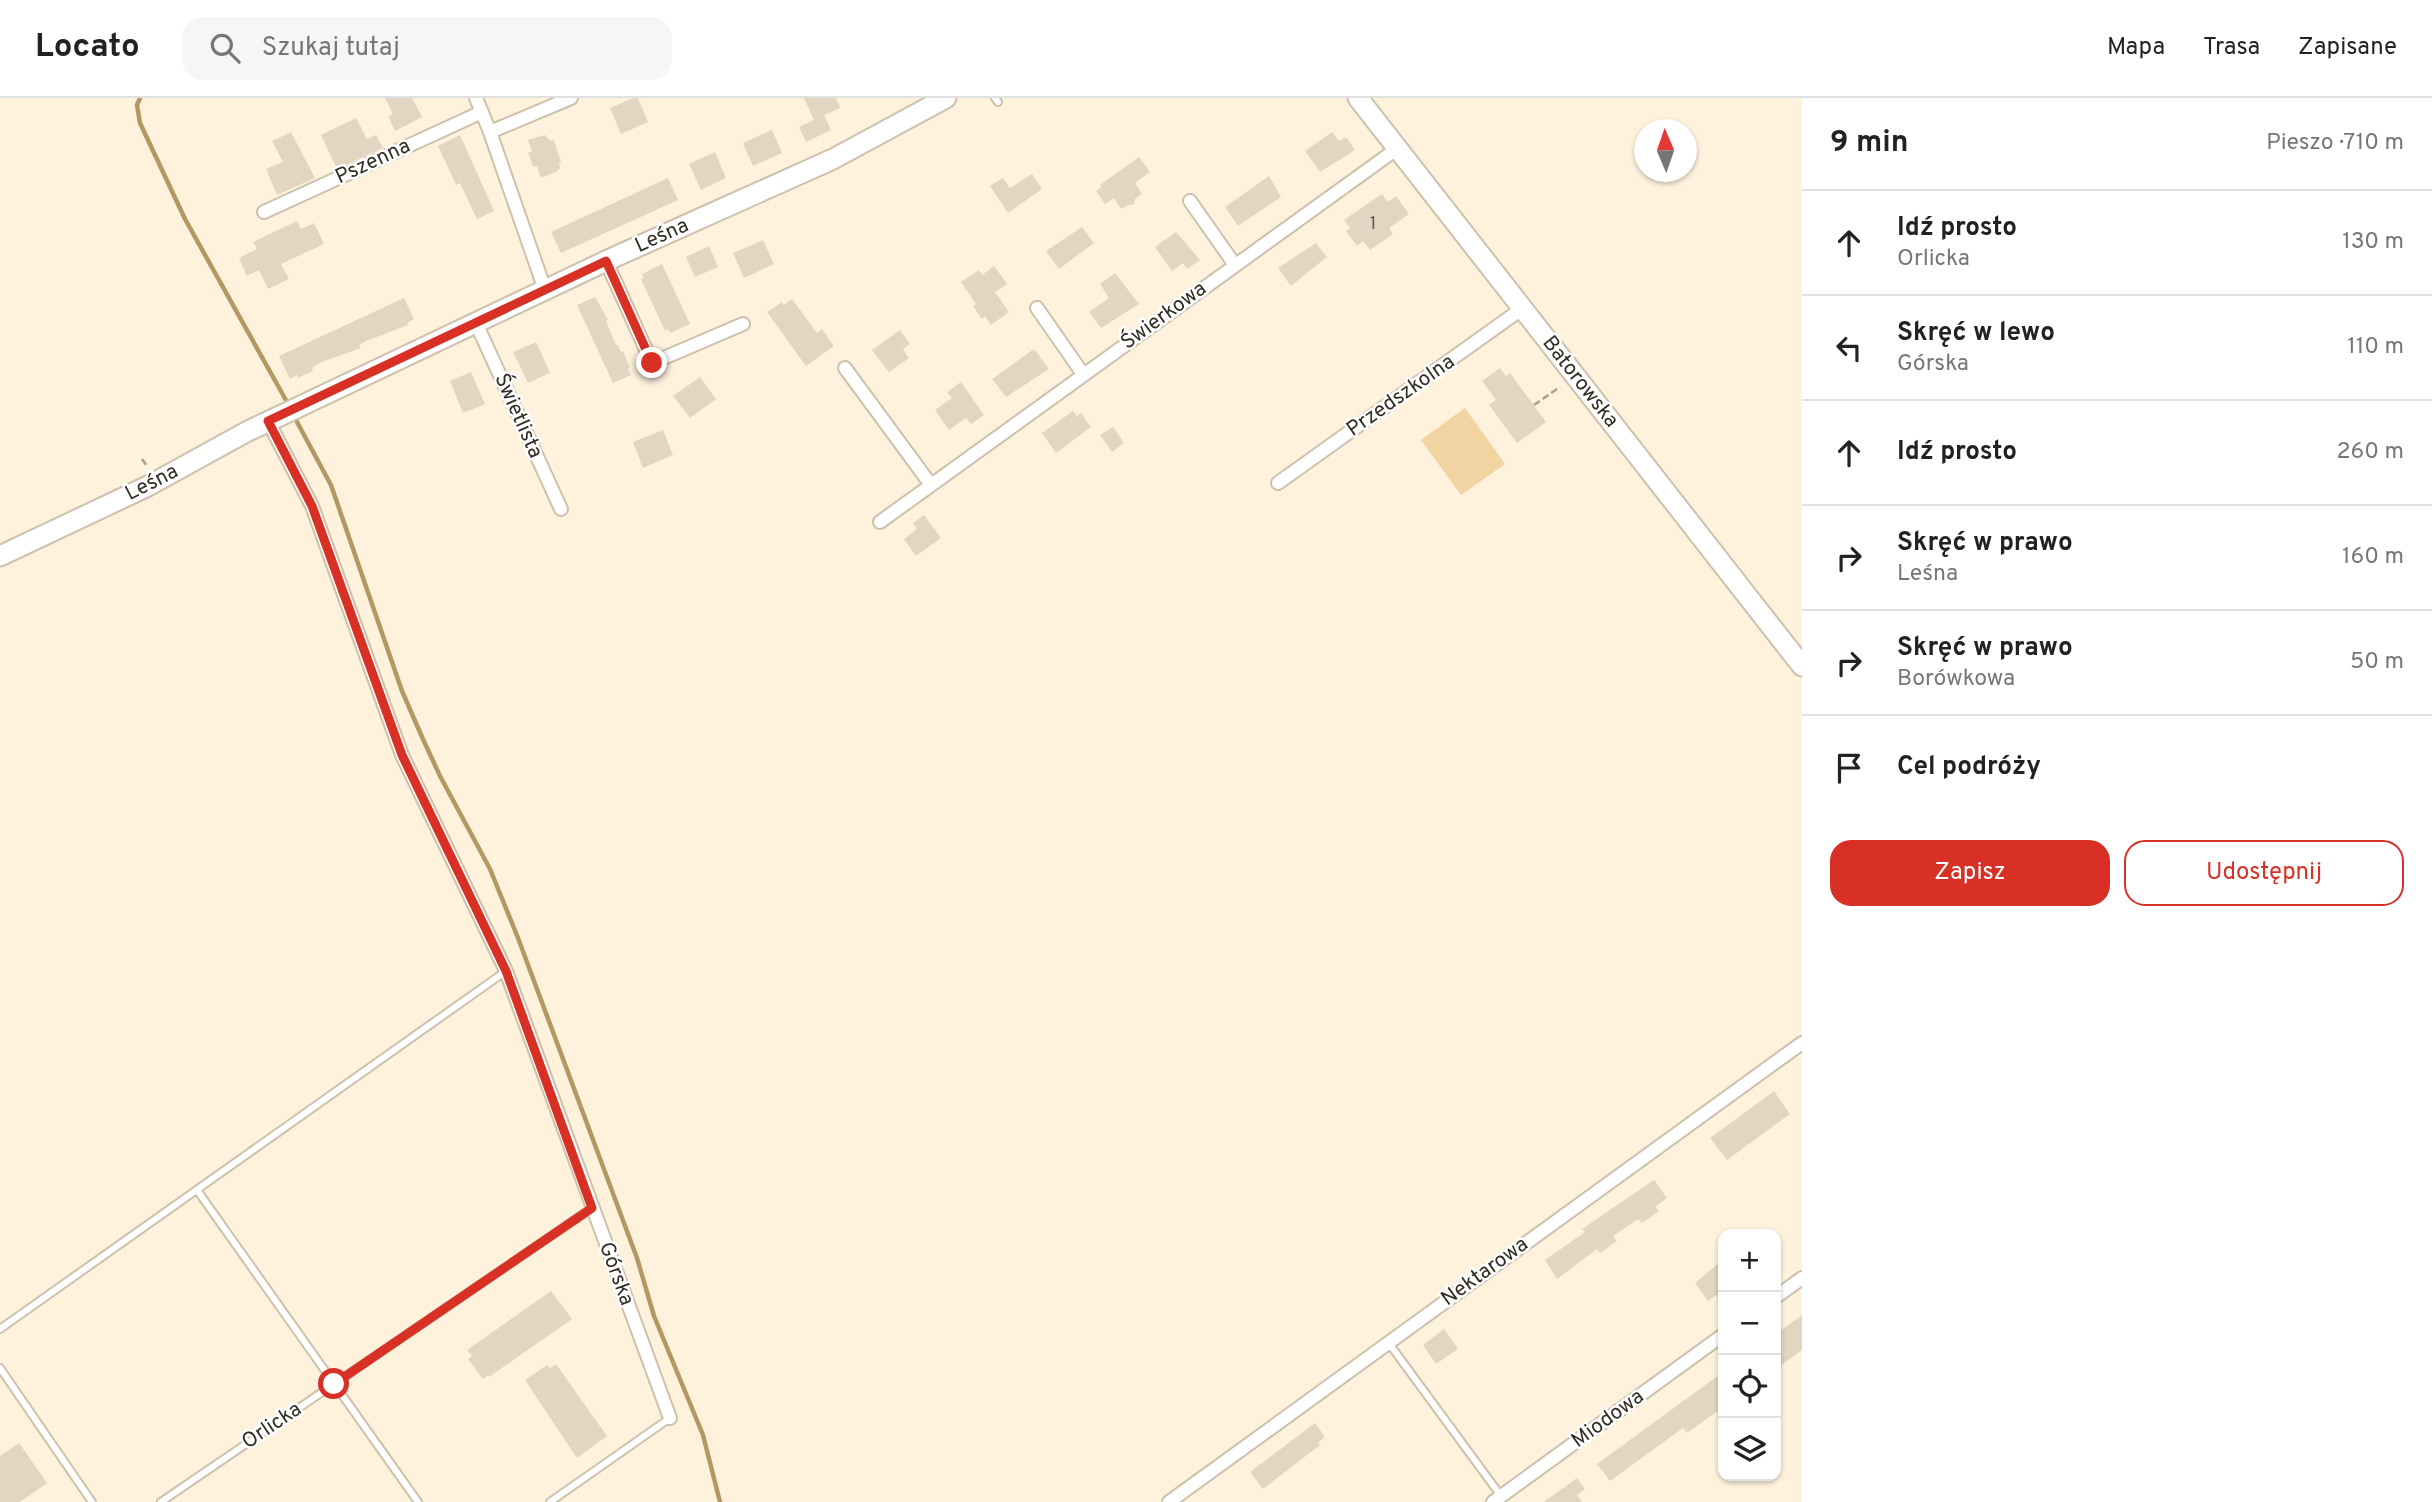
<!DOCTYPE html>
<html lang="pl">
<head>
<meta charset="utf-8">
<style>
  :root { --surface:#fff; --page:#f6f6f6; --text:#222; --muted:#767676; --line:#e0e0e0; --accent:#d93025 }
  body { margin:0; font-family:Overpass,sans-serif; background:var(--page); color:var(--text) }
  .controls { position:absolute; right:21px; bottom:21px; display:grid; overflow:hidden; border-radius:14px; box-shadow:0 2px 5px #0004 }
  .controls button { width:63px; height:63px; display:grid; place-items:center; padding:0; border:0; border-bottom:2px solid var(--line); background:var(--surface); color:var(--text); font:35px sans-serif }
  .compass { position:absolute; left:1634px; top:21px; width:63px; height:63px; border-radius:50%; background:var(--surface); box-shadow:0 2px 5px #0004; rotate:358deg }
  .stop { position:absolute; width:21px; height:21px; margin:-16px; border:5px solid #d93025; border-radius:50%; background:#fff }
  .stop.end { background:#d93025; border-color:#fff; box-shadow:0 2px 7px #0008 }
  .list { margin:0; padding:0; list-style:none }
  h2 { display:flex; justify-content:space-between; align-items:center; height:91px; margin:0; padding:0 28px; font-size:30px }
  h2 small { font-size:23px; font-weight:400; color:var(--muted) }
  .list li { display:grid; grid-template-columns:46px 1fr auto; gap:21px; align-items:center; box-sizing:border-box; height:105px; padding:0 28px; border-top:2px solid var(--line) }
  .list b { display:block; font-size:26px; white-space:nowrap }
  .list p { margin:0; font-size:23px; white-space:nowrap; color:var(--muted) }
  .list em { font-size:23px; font-style:normal; color:var(--muted) }
  .actions { display:flex; gap:14px; padding:21px 28px }
  .actions a { flex:1; padding:16px 0; border:2px solid var(--accent); border-radius:21px; text-align:center; font-size:24px; color:var(--accent) }
  .actions .main { background:var(--accent); color:#fff }
  .icon { flex:none; width:38px; height:38px; fill:none; stroke:currentColor; stroke-width:2; stroke-linecap:round; stroke-linejoin:round }
  .map { position:relative; flex:none; width:1802px; height:1404px; overflow:hidden }
  header { display:flex; align-items:center; gap:42px; box-sizing:border-box; height:98px; padding:0 35px; background:var(--surface); border-bottom:2px solid var(--line) }
  header strong { font-size:33px }
  nav { display:flex; gap:38px; margin-inline-start:auto; font-size:24px }
  .search { width:490px; height:63px; background:var(--page); display:flex; align-items:center; gap:18px; box-sizing:border-box; padding:0 24px; border-radius:21px; color:var(--muted); font-size:26px }
  main { display:flex }
  aside { flex:1; background:var(--surface) }
  .map>svg:first-child { display:block }
  .green { fill:#f1d4a1 }
  .lines { fill:none; stroke-linecap:round; stroke-linejoin:round }
  .stream { stroke:#b49864; stroke-width:4.5 }
  .building { fill:#e2d6c2 }
  .lane-casing { stroke:#cdc1ad; stroke-width:10 }
  .street-casing { stroke:#cdc1ad; stroke-width:16 }
  .secondary-casing { stroke:#cdc1ad; stroke-width:23 }
  .path { stroke:#a89f90; stroke-width:2.5; stroke-dasharray:7 3.5; stroke-linecap:butt }
  .lane { stroke:#fff; stroke-width:6 }
  .street { stroke:#fff; stroke-width:12 }
  .secondary { stroke:#fff; stroke-width:19 }
  .route { stroke:#d93025; stroke-width:9 }
  .labels { text-anchor:middle; dominant-baseline:central; stroke-width:5; stroke-linejoin:round; paint-order:stroke }
  .number-label { font-size:18px; fill:#5d574c }
  .street-label { font-size:21px; fill:#312d25; stroke:#fff }
</style>
</head>
<body>
<header>
<strong>Locato</strong>
<div class="search"><svg class="icon" aria-label="search" viewBox="0 0 24 24"><circle cx="10" cy="10" r="6"/><path d="M15 15l6 6"/></svg>Szukaj tutaj</div>
<nav><a>Mapa</a><a>Trasa</a><a>Zapisane</a></nav>
</header>
<main>
<div class="map">
<svg width="1802" height="1404" viewBox="0 0 1802 1404">
  <rect width="100%" height="100%" fill="#fef2dd"/>
  <path class="green" d="M1465,310L1505,366L1461,397L1421,342Z"/>
  <g class="lines">
    <path class="stream" d="M140,0L137,7L140,25L185,121L287,304
      M297,324L331,387L402,593L422,639L440,678L490,771L518,840L637,1160L654,1218L703,1337L720,1404"/>
  </g>
  <path class="building" d="M385,0H412L422,19L395,33L388,18L393,16Z
    M633,0H638L648,24L621,36L610,10Z
    M804,0H836L840,10L814,22Z
    M824,17L831,32L806,44L799,29Z
    M356,20L367,41L376,37L383,50L337,71L321,37Z
    M772,32L782,55L753,68L743,45Z
    M291,34L315,80L277,97L266,71L283,64L272,43Z
    M1332,34L1339,43L1346,39L1355,52L1320,74L1305,53Z
    M460,37L494,113L477,121L460,85L456,87L438,48Z
    M545,37L551,43L554,42L561,64L559,65L560,70L556,74L541,80L537,68L533,69L531,62L528,55L532,53L528,42Z
    M715,54L726,80L701,92L689,66Z
    M1139,59L1150,74L1135,85L1142,96L1135,101L1134,107H1128L1121,111L1114,100L1105,106L1096,93L1102,89L1100,87Z
    M1032,76L1042,91L1008,115L990,88L1003,80L1010,90Z
    M1269,78L1281,99L1238,128L1225,109Z
    M668,80L678,102L561,155L551,134Z
    M1382,96L1388,104L1396,98L1409,116L1389,130L1393,136L1370,152L1363,143L1357,148L1346,133L1350,130L1344,122Z
    M297,123L301,131L314,125L324,146L281,166L289,181L268,191L259,172L247,178L239,160L257,151L253,144Z
    M1082,129L1094,145L1059,171L1046,153Z
    M1176,134L1200,162L1187,171L1183,165L1172,173L1155,149Z
    M763,142L774,166L744,180L733,155Z
    M1316,145L1327,159L1291,188L1278,170Z
    M709,148L718,169L695,179L686,159Z
    M662,166L690,226L670,235L668,231L665,233L641,181L644,180L642,176Z
    M994,168L1007,186L995,194L1009,214L991,227L985,218L982,221L973,208L976,206L961,184L979,172L982,177Z
    M1115,175L1139,206L1101,230L1089,214L1109,200L1100,186Z
    M595,199L608,222L606,223L616,247H618L621,254L623,253L630,270H628L631,277L613,285L577,207Z
    M404,200L414,221L407,225L408,227L366,243L359,247L361,250L319,265L312,270L313,273L298,280L297,277L290,281L279,258Z
    M792,201L817,235L822,231L834,248L806,268L767,214L782,204L784,207Z
    M900,232L910,246L903,251L909,260L889,274L872,252Z
    M536,244L550,275L528,285L513,254Z
    M1034,251L1049,271L1006,299L992,281Z
    M1500,270L1506,278L1510,275L1546,324L1517,345L1489,307L1496,302L1482,283Z
    M471,274L485,306L463,315L450,283Z
    M700,279L716,301L690,320L673,298Z
    M961,284L984,317L971,326L966,320L949,332L935,312L952,300L947,294Z
    M1073,313L1077,318L1081,315L1091,329L1056,355L1042,335Z
    M1113,329L1124,345L1112,354L1100,337Z
    M663,332L673,357L643,370L633,344Z
    M924,417L941,440L916,458L904,441L917,431L913,425Z
    M1774,993L1790,1016L1727,1062L1710,1040Z
    M1654,1082L1667,1100L1655,1109L1659,1113L1642,1125L1638,1121L1613,1138L1617,1143L1600,1155L1597,1151L1557,1181L1545,1162L1585,1134L1582,1131Z
    M1718,1166L1723,1174V1207L1716,1197L1708,1203L1695,1185Z
    M551,1193L572,1221L489,1279L488,1277L483,1281L468,1261L472,1258L467,1252Z
    M1802,1217V1252L1776,1271V1236Z
    M1444,1231L1458,1251L1436,1266L1423,1247Z
    M556,1266L607,1338L577,1360L525,1282L547,1267L550,1270Z
    M1723,1274V1309L1687,1335L1683,1330L1610,1383L1597,1366Z
    M1315,1325L1325,1339L1318,1345L1320,1347L1263,1391L1250,1374Z
    M19,1345L47,1385L20,1404H0V1358Z
    M1577,1380L1585,1391L1577,1397L1582,1404H1544Z"/>
  <g class="lines">
    <defs>
      <path id="lane" d="M995,0L998,4
        M197,1092L418,1404
        M0,1231L506,873
        M1388,1244L1501,1398
        M0,1270L92,1404
        M161,1404L592,1110
        M550,1404L670,1320"/>
      <path id="street" d="M476,0L490,34L545,192
        M490,34L571,0
        M1190,103L1235,167
        M264,114L482,14
        M606,163L652,265L743,226
        M1037,210L1083,276
        M476,225L561,411
        M845,270L931,387
        M268,323L312,408L402,657L506,873L670,1320
        M1278,385L1523,210
        M880,424L1398,50
        M1776,1199L1802,1180
        M1169,1404L1802,945
        M1493,1404L1723,1237"/>
      <path id="secondary" d="M1358,0L1802,568
        M0,458L148,388L248,333L608,162L833,61L946,0"/>
    </defs>
    <use href="#lane" class="lane-casing"/>
    <use href="#street" class="street-casing"/>
    <use href="#secondary" class="secondary-casing"/>
    <path class="path" d="M1534,307L1560,289
      M142,361L147,368"/>
    <use href="#lane" class="lane"/>
    <use href="#street" class="street"/>
    <use href="#secondary" class="secondary"/>
  </g>
  <g class="lines">
    <path class="route" d="M334,1286L592,1110L506,873L402,657L312,408L268,323L606,163L652,265"/>
  </g>
  <g class="labels">
    <g class="number-label">
      <text x="1373" y="126">1</text>
    </g>
    <g class="street-label">
      <text transform="translate(373 64) rotate(-25)">Pszenna</text>
      <text transform="translate(662 138) rotate(-24)">Leśna</text>
      <text transform="translate(1164 218) rotate(-36)">Świerkowa</text>
      <text transform="translate(1580 284) rotate(52)">Batorowska</text>
      <text transform="translate(1401 298) rotate(-35)">Przedszkolna</text>
      <text transform="translate(518 318) rotate(66)">Świetlista</text>
      <text transform="translate(152 385) rotate(-27)">Leśna</text>
      <text transform="translate(1485 1174) rotate(-36)">Nektarowa</text>
      <text transform="translate(616 1176) rotate(70)">Górska</text>
      <text transform="translate(1608 1321) rotate(-36)">Miodowa</text>
      <text transform="translate(272 1328) rotate(-34)">Orlicka</text>
    </g>
  </g>
</svg>
<div class="controls">
<button>+</button>
<button>−</button>
<button><svg class="icon" aria-label="locate" viewBox="0 0 24 24"><circle cx="12" cy="12" r="6"/><path d="M12 2v4M12 18v4M2 12h4M18 12h4"/></svg></button>
<button><svg class="icon" aria-label="layers" viewBox="0 0 24 24"><path d="M12 4l9 5-9 5-9-5zM3 14l9 5 9-5"/></svg></button>
</div>
<svg class="compass" viewBox="-18 -18 36 36"><path d="M0-13l5 13h-10z" fill="#e53935"/><path d="M0 13l5-13h-10z" fill="#767676"/></svg>
<div class="stop" style="left:334px;top:1286px"></div>
<div class="stop end" style="left:652px;top:265px"></div>
</div>
<aside>
<h2>9 min<small>Pieszo · 710 m</small></h2>
<ul class="list">
<li><svg class="icon" aria-label="ahead" viewBox="0 0 24 24"><path d="M12 20V5M6 11l6-6 6 6"/></svg><div><b>Idź prosto</b><p>Orlicka</p></div><em>130 m</em></li>
<li><svg class="icon" aria-label="left" viewBox="0 0 24 24"><path d="M17 20v-9H6M10 6l-5 5 5 5"/></svg><div><b>Skręć w lewo</b><p>Górska</p></div><em>110 m</em></li>
<li><svg class="icon" aria-label="ahead" viewBox="0 0 24 24"><path d="M12 20V5M6 11l6-6 6 6"/></svg><div><b>Idź prosto</b></div><em>260 m</em></li>
<li><svg class="icon" aria-label="right" viewBox="0 0 24 24"><path d="M7 20v-9h11M14 6l5 5-5 5"/></svg><div><b>Skręć w prawo</b><p>Leśna</p></div><em>160 m</em></li>
<li><svg class="icon" aria-label="right" viewBox="0 0 24 24"><path d="M7 20v-9h11M14 6l5 5-5 5"/></svg><div><b>Skręć w prawo</b><p>Borówkowa</p></div><em>50 m</em></li>
<li><svg class="icon" aria-label="arrive" viewBox="0 0 24 24"><path d="M6 21V4h12l-3 4 3 4H6"/></svg><div><b>Cel podróży</b></div></li>
</ul>
<div class="actions"><a class="main">Zapisz</a><a>Udostępnij</a></div>
</aside>
</main>
</body>
</html>
